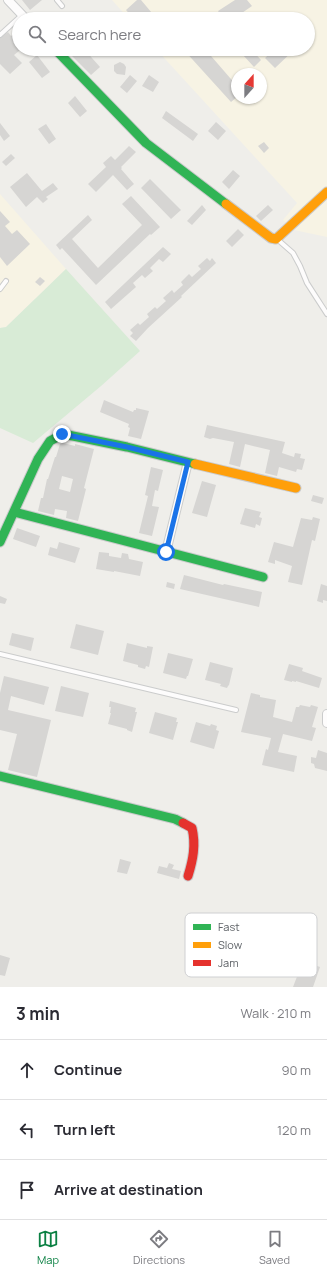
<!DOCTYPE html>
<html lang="en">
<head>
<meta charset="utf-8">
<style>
  :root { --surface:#fff; --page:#f2f2f3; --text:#2b2b33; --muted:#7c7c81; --line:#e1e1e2; --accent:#0b8043 }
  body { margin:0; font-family:Manrope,sans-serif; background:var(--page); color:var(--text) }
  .compass { position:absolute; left:231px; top:68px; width:36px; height:36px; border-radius:50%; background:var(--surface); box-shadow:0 1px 3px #0004; rotate:21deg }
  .stop { position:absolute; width:12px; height:12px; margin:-9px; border:3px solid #1a73e8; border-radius:50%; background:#fff }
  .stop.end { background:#1a73e8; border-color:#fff; box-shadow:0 1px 4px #0008 }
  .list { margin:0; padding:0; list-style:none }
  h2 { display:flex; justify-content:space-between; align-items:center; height:52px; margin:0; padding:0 16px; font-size:17px }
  h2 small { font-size:13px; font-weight:400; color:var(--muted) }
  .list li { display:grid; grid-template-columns:26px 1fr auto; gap:12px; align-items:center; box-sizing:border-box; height:60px; padding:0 16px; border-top:1px solid var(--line) }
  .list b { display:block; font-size:15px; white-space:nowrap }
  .list em { font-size:13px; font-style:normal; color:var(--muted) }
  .icon { flex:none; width:22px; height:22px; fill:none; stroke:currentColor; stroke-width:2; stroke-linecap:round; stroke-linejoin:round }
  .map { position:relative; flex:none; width:327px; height:987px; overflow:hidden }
  .search { position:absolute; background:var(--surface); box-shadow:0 1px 3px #0004; left:12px; right:12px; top:12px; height:44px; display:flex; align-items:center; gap:10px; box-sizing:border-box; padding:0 14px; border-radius:22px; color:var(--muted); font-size:15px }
  .sheet { height:232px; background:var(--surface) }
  nav { display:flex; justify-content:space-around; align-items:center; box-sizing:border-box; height:56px; border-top:1px solid var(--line); background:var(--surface); font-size:11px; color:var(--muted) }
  nav a { display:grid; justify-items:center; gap:2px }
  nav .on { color:var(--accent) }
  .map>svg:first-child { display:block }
  .commercial { fill:#f7f3e4; fill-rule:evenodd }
  .green { fill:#d8ebd6 }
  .building { fill:#d6d5d3; fill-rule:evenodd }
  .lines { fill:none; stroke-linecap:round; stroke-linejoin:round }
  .lane-casing { stroke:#cbcccc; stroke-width:6 }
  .street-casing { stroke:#cbcccc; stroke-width:10 }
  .fast-casing { stroke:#cacacb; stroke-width:11 }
  .slow-casing { stroke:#cacacb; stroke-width:11 }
  .jam-casing { stroke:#cacacb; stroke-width:11 }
  .lane { stroke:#fdfcfc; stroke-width:4 }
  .street { stroke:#fdfcfc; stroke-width:8 }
  .fast { stroke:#30b455; stroke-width:9 }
  .slow { stroke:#ff9f0a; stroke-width:9 }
  .jam { stroke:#e5322d; stroke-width:9 }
  .route { stroke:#1a73e8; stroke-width:5 }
  .key { fill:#fff; stroke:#cfd0d2; stroke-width:1 }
  .key-label { font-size:11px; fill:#5f6368 }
</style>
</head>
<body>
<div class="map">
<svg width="327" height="987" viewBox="0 0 327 987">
  <rect width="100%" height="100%" fill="#efeeea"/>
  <path class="commercial" d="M112,0H327V237L294,230L283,220L297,203L156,49H308V19H129ZM237,74H261V98H237Z
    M0,194L66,269L6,327L0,328Z"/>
  <path class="green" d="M66,269L140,351L101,386L33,443L0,428V328L6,327Z"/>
  <path class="building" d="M22,0H42L30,10Z
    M137,0H141L157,19H134L126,10Z
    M235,0H247L252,6L239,15L243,19H223L218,11Z
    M8,32L11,36L14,34L19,40V51L14,55L22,63L10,74L0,64V38Z
    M65,49H84L100,67L91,75Z
    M183,49H205L237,86V97L231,102Z
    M251,49L261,60L254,67L243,55Z
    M275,49H295L275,68L265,58Z
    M37,55L50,72L42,78L29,62Z
    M120,62L124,64L126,67L125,75L117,74L114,71V65Z
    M130,75L137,81L127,93L120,87Z
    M149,75L159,82L153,92L142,86Z
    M75,96L87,111L80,117L68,103Z
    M166,111L198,134L193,141L162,118Z
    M216,122L226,131L218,140L208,131Z
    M0,123L10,136L4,141L0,135Z
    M46,124L56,139L49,144L38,129Z
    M264,142L269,148L264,153L258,146Z
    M129,146L136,152L121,167L122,168L121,169L134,184L127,190L113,175L96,192L88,184L106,167L103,163L111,156L115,160Z
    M11,154L15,158L6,166L2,162Z
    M233,170L240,176L229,189L222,182Z
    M27,173L42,191L53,183L58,189L46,197L48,199L43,203L37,197L26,207L10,187Z
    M150,179L181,210L171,219L141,188Z
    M131,196L160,227L151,235L150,234L96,285L62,248L60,250L56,245L88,215L92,220L72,239L98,268L142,225L122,204Z
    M202,205L206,210L192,225L187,221Z
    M268,205L273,210L261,221L256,216Z
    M0,211L10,222L5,226L12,234L17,230L30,244L7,266L0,257Z
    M238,229L244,235L232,247L226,241Z
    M163,247L171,254L163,262L159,259L150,268L153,271L145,278L142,275L133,283L136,287L111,309L105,302Z
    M207,258L210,261L212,258L216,263L181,296L182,297L148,328L136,341L130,336L133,333L130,330L138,323L140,325L149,317L147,314L155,307L157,309L166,301L163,298L172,290L174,293L183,285L181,282L189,274L192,277L201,269L198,266Z
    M40,277L45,281L40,286L35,282Z
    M104,400L133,412L134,410H136V408L149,411L141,439L128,436L130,428L128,427L129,424L100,412Z
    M207,425L285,442L282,453L294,457L295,453L301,454L300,458L305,459L302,470L297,469L296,472L279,467L277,476L265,473L270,450L245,444L240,467L229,464L234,442L213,438L210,439L204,437Z
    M63,443L75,446V444L94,449L84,488L86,489L78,521L66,518L67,511L55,509L54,515L38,511L41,498H43L47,479H48L55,457H56L60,444ZM62,476L73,479L70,492L59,489Z
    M151,467L163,470L158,491L155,490L152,506L159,507L152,536L139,533L148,496L145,495Z
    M202,481L216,485L207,517L192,513Z
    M313,495L324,498L322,504L311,501Z
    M245,508L261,512L259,517L262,518L260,526L256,524L255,528L240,524Z
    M313,517L320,519L315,541L312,540L302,585L288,582L292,566L275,560V564L268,562L274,542L293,547L301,518L312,520Z
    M17,528L40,536L36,547L13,539Z
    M59,542L80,548L75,563L48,555L50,547L57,549Z
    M99,552L109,553V556L121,558L122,553L128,554L129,559L143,562L140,576L114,571V572L96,569Z
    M184,575L223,585L224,584L262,592L259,607L180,589Z
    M167,582L175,584L174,589L166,587Z
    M321,584L327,586V601L323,600V603L317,601Z
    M0,596L7,599L5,604L0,603Z
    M76,624L104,631L98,655L70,648Z
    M12,633L34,638L31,651L9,645Z
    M127,643L147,648V646L153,647L149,667L146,666L145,669L138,667V665L123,661Z
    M168,653L193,659L188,676H187L186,679L163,673Z
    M210,662L233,668L229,685L228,686L227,688L220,686L221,684L205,680Z
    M289,664L303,668L302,671L322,678L319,688L296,681V682L292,681V682L284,680Z
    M4,676L49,687L44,705L11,696L8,710L51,720L37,777L8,770L17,734L0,730V693Z
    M61,686L89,693L83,717L55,711Z
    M251,693L260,695V697L276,700L273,717L292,722L296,707H299L300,705L310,707L311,705L318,707L312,727L316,728L312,741L283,734L278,752L297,756L294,772L262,765L266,749L268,750L271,738L241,732Z
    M110,701L136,708L135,712H137L132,732L127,730V729L108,724L111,713H110L111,707H109Z
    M155,712L177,718L176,722H178L173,740L149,733Z
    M196,722L210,726L211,724L217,726L216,730L219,731L214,749L190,742Z
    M318,750L327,753V771L315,768L314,764L311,763V757L316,758Z
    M120,859L131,862L127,874L117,872Z
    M169,863L174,865L172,869L181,871L179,879L157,873L159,866L167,868Z
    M0,955L10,958L5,976L0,975Z
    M303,961L320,967L313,987H293Z"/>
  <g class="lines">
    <defs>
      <path id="lane" d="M57,0L62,6
        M0,35L22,15
        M277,239L293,253L300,266L307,283L327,314
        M0,289L6,281
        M0,654L236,710"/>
      <path id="street" d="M8,0L26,19
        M166,552L188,462
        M327,714V723"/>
      <path id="fast" d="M55,49L146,143L226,204
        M14,512L263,577
        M0,542L38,459L50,441L63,434L127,447L195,464
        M0,776L175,819L183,823"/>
      <path id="slow" d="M226,204L271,238L276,239L327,192
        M195,464L296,488"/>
      <path id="jam" d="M183,823L192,828C196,845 193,860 188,876"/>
    </defs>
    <use href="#lane" class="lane-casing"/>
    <use href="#street" class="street-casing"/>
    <use href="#fast" class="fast-casing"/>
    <use href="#slow" class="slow-casing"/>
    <use href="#jam" class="jam-casing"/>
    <use href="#lane" class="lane"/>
    <use href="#street" class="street"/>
    <use href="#fast" class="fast"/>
    <use href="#slow" class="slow"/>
    <use href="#jam" class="jam"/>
  </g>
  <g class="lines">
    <path class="route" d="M62,434L127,447L188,462L166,552"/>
  </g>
  <rect x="185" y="913" width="132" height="64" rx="6" class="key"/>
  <rect x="193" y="924" width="18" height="6" fill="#30b455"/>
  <rect x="193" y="942" width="18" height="6" fill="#ff9f0a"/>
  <rect x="193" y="960" width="18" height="6" fill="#e5322d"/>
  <g class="key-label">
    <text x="218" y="931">Fast</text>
    <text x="218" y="949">Slow</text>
    <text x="218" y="967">Jam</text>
  </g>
</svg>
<svg class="compass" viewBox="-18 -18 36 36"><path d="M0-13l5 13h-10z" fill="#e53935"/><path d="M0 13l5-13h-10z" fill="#7c7c81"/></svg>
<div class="stop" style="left:166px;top:552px"></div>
<div class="stop end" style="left:62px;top:434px"></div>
<div class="search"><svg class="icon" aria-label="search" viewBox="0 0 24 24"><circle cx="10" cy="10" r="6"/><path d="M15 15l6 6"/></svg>Search here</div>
</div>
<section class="sheet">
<h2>3 min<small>Walk · 210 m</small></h2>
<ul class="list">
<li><svg class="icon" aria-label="ahead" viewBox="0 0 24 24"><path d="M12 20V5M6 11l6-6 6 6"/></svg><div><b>Continue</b></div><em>90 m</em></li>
<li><svg class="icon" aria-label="left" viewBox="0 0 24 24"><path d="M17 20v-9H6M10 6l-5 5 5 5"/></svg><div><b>Turn left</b></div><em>120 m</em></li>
<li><svg class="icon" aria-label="arrive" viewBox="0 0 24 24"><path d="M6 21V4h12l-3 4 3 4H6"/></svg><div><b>Arrive at destination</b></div></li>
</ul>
</section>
<nav>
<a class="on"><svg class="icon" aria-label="map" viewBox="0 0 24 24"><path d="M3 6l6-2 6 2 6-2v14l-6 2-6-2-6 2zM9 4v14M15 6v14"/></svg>Map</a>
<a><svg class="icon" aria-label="directions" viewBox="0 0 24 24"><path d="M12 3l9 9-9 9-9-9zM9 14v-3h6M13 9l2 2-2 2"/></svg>Directions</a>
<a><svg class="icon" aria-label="saved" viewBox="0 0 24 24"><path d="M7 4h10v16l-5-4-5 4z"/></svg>Saved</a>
</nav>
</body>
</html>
